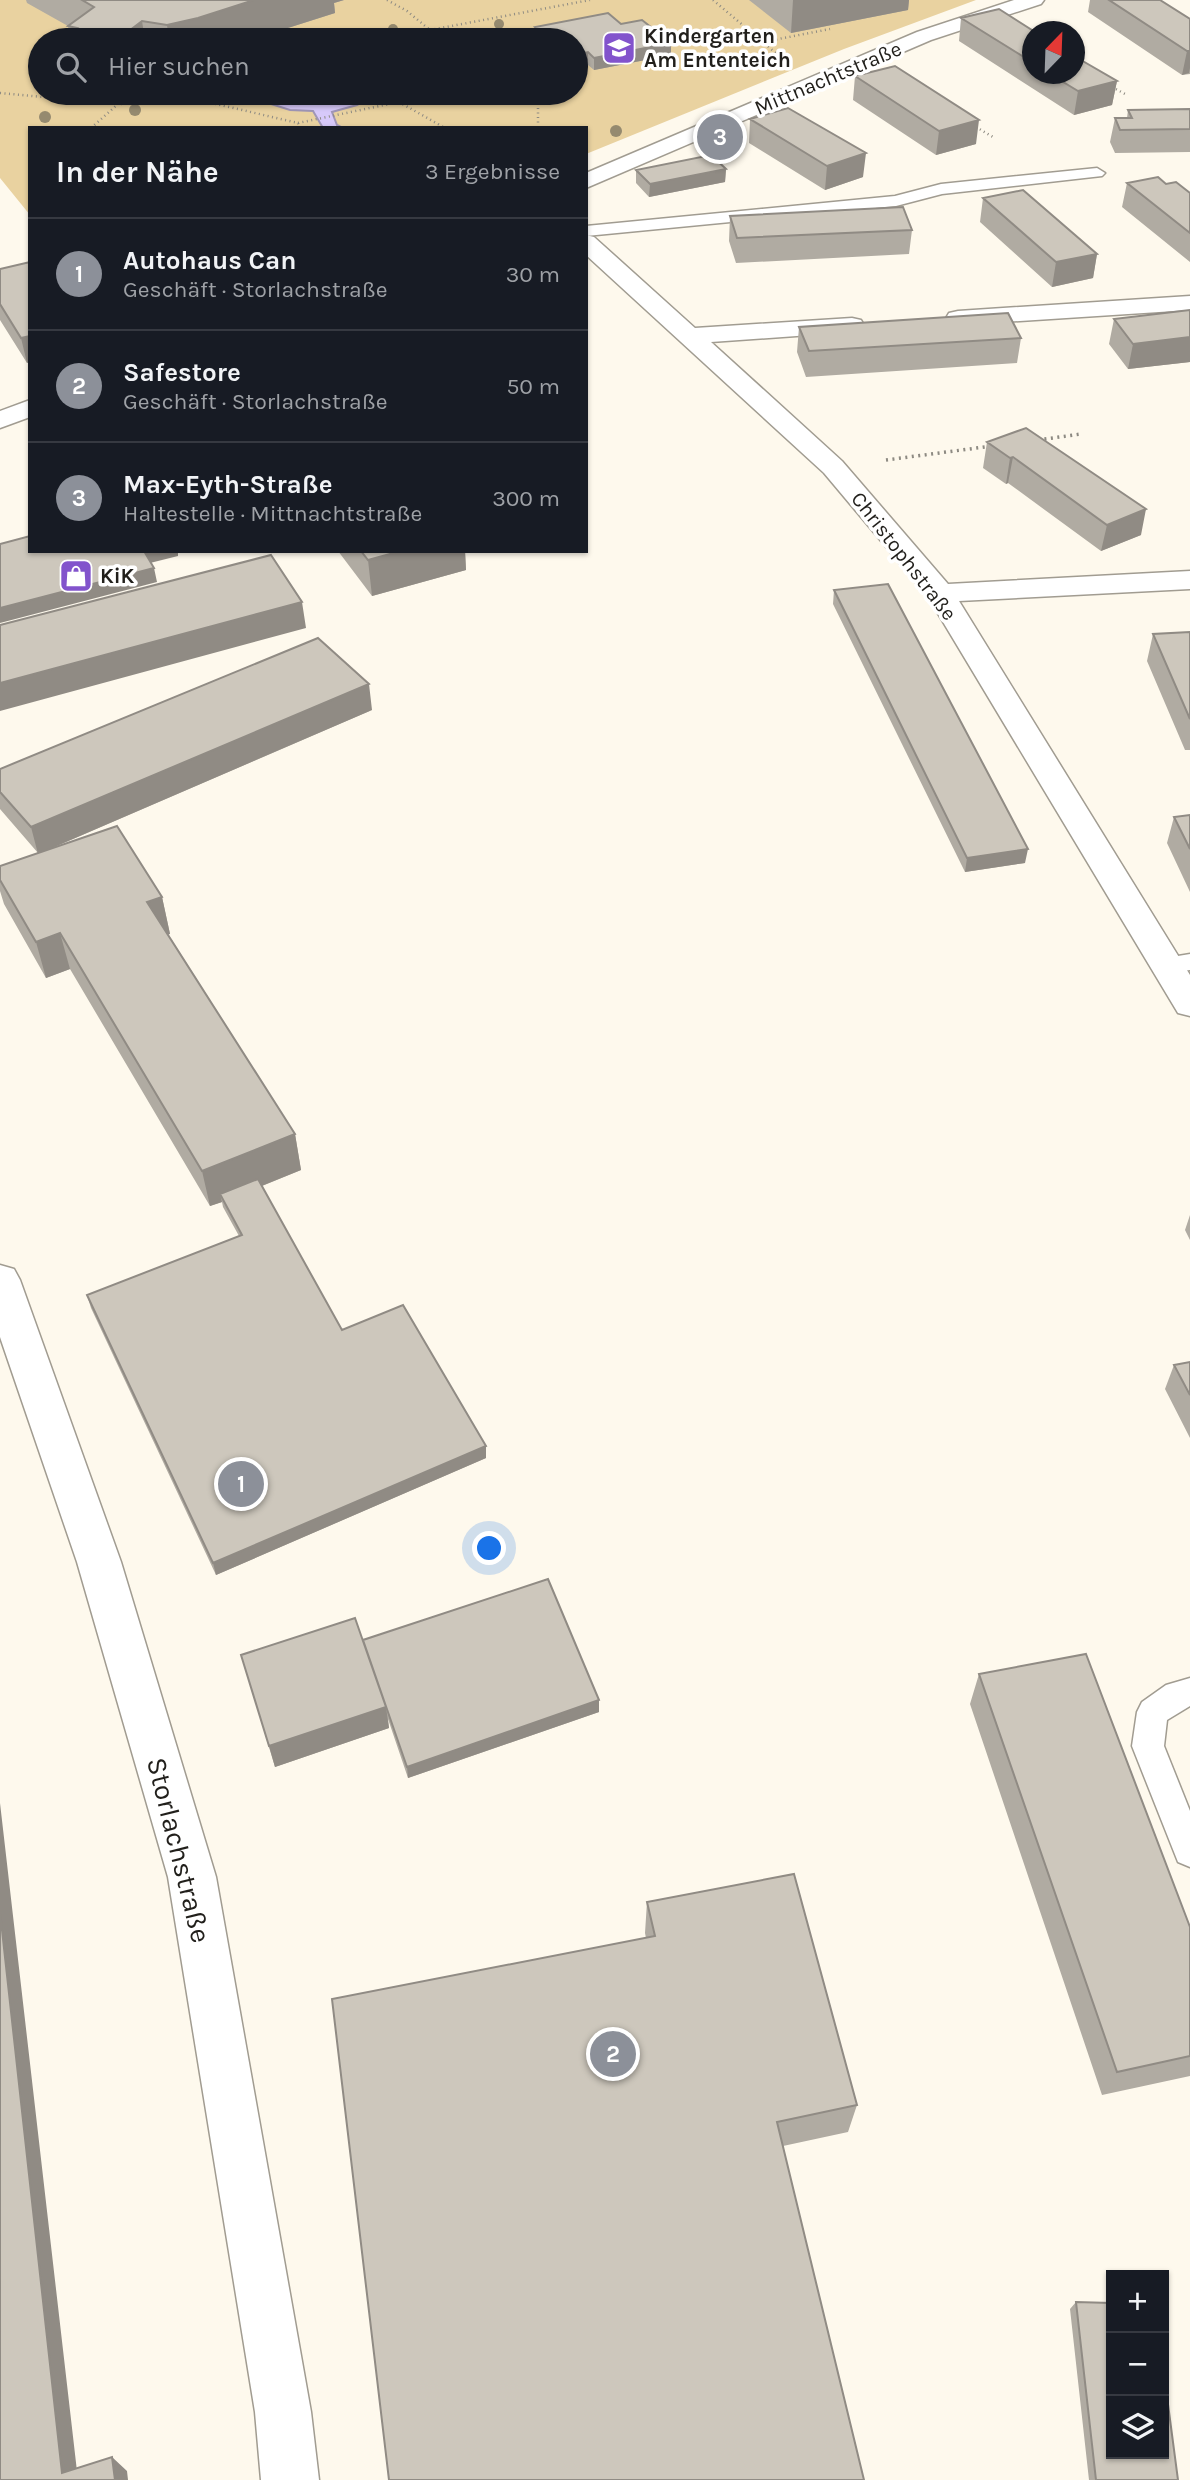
<!DOCTYPE html>
<html lang="de">
<head>
<meta charset="utf-8">
<style>
  :root { --surface:#171b24; --page:#20242c; --text:#f1f3f6; --muted:#9ea1a6; --line:#363941; --accent:#8c9099 }
  body { margin:0; font-family:Karla,sans-serif; background:var(--page); color:var(--text) }
  .controls { position:absolute; right:21px; bottom:21px; display:grid; overflow:hidden; border-radius:0px; box-shadow:0 2px 5px #0004 }
  .controls button { width:63px; height:63px; display:grid; place-items:center; padding:0; border:0; border-bottom:2px solid var(--line); background:var(--surface); color:var(--text); font:35px sans-serif }
  .compass { position:absolute; left:1022px; top:21px; width:63px; height:63px; border-radius:50%; background:var(--surface); box-shadow:0 2px 5px #0004; rotate:23deg }
  .you { position:absolute; left:490px; top:1549px; width:24px; height:24px; margin:-18px; border:5px solid #fff; border-radius:50%; background:#1a73e8; box-shadow:0 0 0 10px #1a73e833 }
  .badge { display:grid; place-items:center; width:46px; height:46px; border-radius:50%; background:var(--accent); color:#fff; font-size:23px; font-weight:700 }
  .pin { position:absolute; translate:-50% -50%; border:4px solid #fff; box-shadow:0 2px 7px #0006 }
  .list { margin:0; padding:0; list-style:none }
  h2 { display:flex; justify-content:space-between; align-items:center; height:91px; margin:0; padding:0 28px; font-size:30px }
  h2 small { font-size:23px; font-weight:400; color:var(--muted) }
  .list li { display:grid; grid-template-columns:46px 1fr auto; gap:21px; align-items:center; box-sizing:border-box; height:112px; padding:0 28px; border-top:2px solid var(--line) }
  .list b { display:block; font-size:26px; white-space:nowrap }
  .list p { margin:0; font-size:23px; white-space:nowrap; color:var(--muted) }
  .list em { font-size:23px; font-style:normal; color:var(--muted) }
  .icon { flex:none; width:38px; height:38px; fill:none; stroke:currentColor; stroke-width:2; stroke-linecap:round; stroke-linejoin:round }
  .map { position:relative; flex:none; width:1190px; height:2480px; overflow:hidden }
  .search { position:absolute; background:var(--surface); box-shadow:0 2px 5px #0004; left:28px; top:28px; width:560px; height:77px; display:flex; align-items:center; gap:18px; box-sizing:border-box; padding:0 24px; border-radius:38px; color:var(--muted); font-size:26px }
  .panel { position:absolute; background:var(--surface); box-shadow:0 2px 5px #0004; left:28px; top:126px; width:560px; height:427px; border-radius:0px }
  .map>svg:first-child { display:block }
  .green { fill:#e9d2a0; fill-rule:evenodd }
  .water { fill:#d7c9fa; stroke:#a096b7; stroke-width:2 }
  .lines { fill:none; stroke-linecap:round; stroke-linejoin:round }
  .stream { fill:#a096b7; fill-rule:evenodd }
  .service-casing { stroke:#a19c91; stroke-width:3 }
  .minor-casing { stroke:#a19c91; stroke-width:3 }
  .path-far1 { stroke:#8d8a82; stroke-width:2.5; stroke-dasharray:1 3.5; stroke-linecap:butt }
  .path { stroke:#8d8a82; stroke-width:3.5; stroke-dasharray:2 4.5; stroke-linecap:butt }
  .service { fill:#fff; fill-rule:evenodd }
  .minor { fill:#fff; fill-rule:evenodd }
  .tree { fill:#958a6f }
  .wall { fill:#b0aba2 }
  .shaded-wall { fill:#908b84 }
  .building { fill:#cdc7bc; stroke:#908b84; stroke-width:2 }
  .labels { text-anchor:middle; dominant-baseline:central; stroke-width:7; stroke-linejoin:round; paint-order:stroke }
  .far-poi-label { font-size:21px; font-weight:bold; fill:#211f1b; stroke:#fff; text-anchor:start }
  .far-street-label { font-size:21px; fill:#211f1b; stroke:#fff }
  .near-street-label { font-size:28px; fill:#211f1b; stroke:#fff }
</style>
</head>
<body>
<div class="map">
<svg width="1190" height="2480" viewBox="0 0 1190 2480">
  <rect width="100%" height="100%" fill="#fef9ed"/>
  <path class="green" d="M0,0H976L844,49L586,154V128H30V215L0,178ZM40,40H576V93H40Z"/>
  <path class="water" d="M371,93L372,96L357,105L332,112L337,125L343,128H323L313,111L290,110L271,104L270,94Z"/>
  <g class="lines">
    <path class="stream" d="M409,29L414,32L403,40H391Z"/>
    <defs>
      <path id="service" d="M1097,168L1105,173L1102,176L942,194L896,206L586,236V226L895,196L941,184Z
        M1190,954V970L1168,973L1160,971L1156,965L1160,959Z
        M1190,1678V1706L1167,1720L1164,1746L1190,1811V1867L1178,1862L1132,1746L1137,1712L1142,1702L1166,1685Z"/>
      <path id="minor" d="M1014,0H1044L1041,4L931,40L586,188V173L917,32Z
        M586,235L594,237L695,328L852,318L861,320L864,325L861,330L852,332L711,342L842,461L948,584L1190,571V589L959,601L1190,975V1016L1178,1013L928,597L824,473L586,255Z
        M1190,296V310L958,325L949,323L946,318L949,313L958,311Z
        M30,400V417L0,428V411Z
        M0,1265L14,1269L20,1280L121,1562L216,1877L311,2412L319,2480H261L255,2412L168,1877L77,1562L0,1337Z"/>
    </defs>
    <use href="#service" class="service-casing"/>
    <use href="#minor" class="minor-casing"/>
    <path class="path-far1" d="M387,0L407,11L430,30L419,40
      M713,0L777,54
      M430,30L590,0
      M434,31L470,40
      M763,42L830,29
      M1112,87L1127,95
      M0,93L119,104L199,100L298,123L299,128
      M397,93L399,102L445,128
      M531,93L538,100V128
      M298,123L399,102
      M976,127L993,137
      M91,128L118,104"/>
    <path class="path" d="M1038,440L1081,434
      M886,460L992,446"/>
    <use href="#service" class="service"/>
    <use href="#minor" class="minor"/>
  </g>
  <g class="tree">
    <circle cx="499" cy="24" r="5"/>
    <circle cx="393" cy="29" r="5"/>
    <circle cx="135" cy="110" r="6"/>
    <circle cx="45" cy="117" r="6"/>
    <circle cx="616" cy="131" r="6"/>
  </g>
  <path class="wall" d="M26,0H344L334,3L335,13L250,40H69L68,26L27,3Z
    M749,0H909L908,10L791,33Z
    M1090,0H1160L1190,19V74L1182,75L1088,12Z
    M961,18L1032,32V74H1074L1117,81L1112,105L1074,115L959,41Z
    M621,24L671,55L594,70L588,65L576,40H536L535,39V27Z
    M855,76L976,144L936,155L853,100Z
    M1190,109V152L1115,153L1110,142L1115,118H1127L1128,110Z
    M750,119L863,177L825,190L749,143Z
    M726,169L725,182L649,197L636,183V170Z
    M1127,183L1166,184L1190,193V262L1122,207Z
    M983,198L1097,254L1093,278L1052,287L980,222Z
    M730,216L912,230L909,254L736,263L729,241Z
    M30,262L27,363L0,320V269Z
    M1190,310V362L1128,369L1109,344L1114,319Z
    M799,327L1021,338L1017,363L806,377L797,352Z
    M987,442L1141,535L1101,551L1008,483L1006,484L983,468Z
    M338,551H465L466,570L372,596Z
    M834,590L1025,863L965,872L833,604Z
    M1190,632V750H1185L1147,661L1153,634Z
    M372,710L50,849L162,897L170,934H168L295,1134L301,1170L262,1186L342,1330L486,1458L216,1575L91,1308L87,1295L239,1236L223,1207L222,1202L210,1206L70,969L46,978L4,904L0,891V866L38,853L0,809V769Z
    M1190,815V892L1167,843L1174,817Z
    M1190,1215V1240L1185,1230Z
    M1190,1362V1438L1165,1389L1174,1365Z
    M363,1640L599,1712L408,1778L388,1719L389,1728L275,1767L241,1655Z
    M979,1674L1190,1927V2076L1102,2095L970,1704Z
    M647,1902L857,2105L848,2132L783,2146L646,1938L645,1933Z
    M1076,2302L1178,2480H1089L1070,2309Z"/>
  <path class="shaded-wall" d="M254,0H344L334,3L335,13L250,40H169L167,25Z
    M793,0H909L908,10L791,33Z
    M142,21L145,40H117Z
    M671,43V55L594,70V58Z
    M1187,51H1190V68L1189,73L1182,75Z
    M588,52V65L576,67V55Z
    M1117,81L1112,105L1074,115L1078,91Z
    M979,120L976,144L936,155L939,131Z
    M866,153L863,177L825,190L827,166Z
    M726,169L725,182L649,197L650,184Z
    M1097,254L1093,278L1052,287L1056,262Z
    M30,336V362L27,363L21,338Z
    M1190,337V362L1128,369L1133,344Z
    M1013,457L1008,483L1006,484L1010,458Z
    M1146,509L1141,535L1101,551L1107,525Z
    M143,551H178V556L146,564Z
    M401,551H465L466,570L372,596L368,560Z
    M154,568L157,582L0,623V608Z
    M302,602L306,628L0,711V683Z
    M369,684L372,710L38,854L31,827Z
    M1028,849L1025,863L965,872L967,858Z
    M162,897L170,934L155,939L147,902Z
    M60,933L70,969L46,978L36,942Z
    M295,1134L301,1170L224,1201L220,1194L222,1202L210,1206L202,1171Z
    M486,1446V1458L216,1575L213,1563Z
    M599,1700V1712L408,1778L407,1767Z
    M386,1707L389,1728L275,1767L269,1746Z
    M0,1803L78,2480L62,2473L0,1912Z
    M112,2457L127,2471L128,2480H115Z"/>
  <path class="building" d="M82,0H254L198,18L167,25L142,21L117,40H104L95,39L87,40H73L68,34L77,28L68,26L94,7Z
    M1109,0H1160L1190,19V51H1187Z
    M999,9L1035,32H1032V62L961,18Z
    M608,13L621,24L642,20L671,43L594,58L588,52L576,55V40H549L535,27Z
    M1074,56L1117,81L1078,91L1050,74H1074Z
    M895,66L979,120L939,131L855,76Z
    M788,108L866,153L827,166L750,119Z
    M1190,109V129L1120,130L1115,118H1132L1128,110Z
    M711,155L726,169L650,184L636,170Z
    M1158,177L1166,184L1176,182L1190,193V233L1127,183Z
    M1023,190L1097,254L1056,262L983,198Z
    M903,207L912,230L737,238L730,216Z
    M30,262V336L21,338L0,304V269Z
    M1190,310V337L1133,344L1114,319Z
    M1008,313L1021,338L809,351L799,327Z
    M1026,428L1146,509L1107,525L1013,457L1010,458L987,442Z
    M30,536V551H144L154,568L0,608V544Z
    M361,551H401L368,560Z
    M271,555L302,602L0,683V625Z
    M888,584L1028,849L967,858L834,590Z
    M1190,632V719L1153,634Z
    M318,638L369,684L31,827L0,792V769Z
    M1190,815V849L1174,817Z
    M117,826L162,897L147,902L295,1134L202,1171L60,933L36,942L0,880V866Z
    M258,1179L342,1330L403,1305L486,1446L213,1563L87,1295L242,1235L220,1194Z
    M1190,1362V1395L1174,1365Z
    M548,1579L599,1700L407,1767L363,1640Z
    M355,1618L386,1707L269,1746L241,1655Z
    M1086,1654L1190,1927V2056L1117,2072L979,1674Z
    M794,1874L857,2105L777,2122L864,2480H389L332,1999L655,1936L647,1902Z
    M0,1912L62,2473L112,2457L115,2480H0Z
    M1076,2302L1111,2303V2454H1164V2374L1178,2480H1096Z"/>
  <defs>
    <symbol id="school-square" viewBox="-11 -11 22 22"><rect x="-9" y="-9" width="18" height="18" rx="4" fill="#8253cc" stroke="#fff"/><path d="M0-5L7-2L0 1L-7-2ZM-4 1L0 2.5L4 1V4Q0 6-4 4Z" fill="#fff"/></symbol>
    <symbol id="shop-square" viewBox="-11 -11 22 22"><rect x="-9" y="-9" width="18" height="18" rx="4" fill="#8253cc" stroke="#fff"/><path d="M-5-2.5h2.3a2.7 3.5 0 0 1 5.4 0H5L5.5 6h-11ZM-1.5-2.5h3a1.5 2.3 0 0 0-3 0Z" fill="#fff"/></symbol>
  </defs>
  <g fill-rule="evenodd">
    <use href="#school-square" x="600" y="29" width="38" height="38"/>
    <use href="#shop-square" x="57" y="557" width="38" height="38"/>
  </g>
  <g class="labels">
    <g class="far-poi-label">
      <text x="644" y="36">Kindergarten<tspan x="644" dy="24">Am Ententeich</tspan></text>
      <text x="100" y="576">KiK</text>
    </g>
    <g class="far-street-label">
      <text transform="translate(828 78) rotate(-23)">Mittnachtstraße</text>
      <text transform="translate(904 556) rotate(52)">Christophstraße</text>
    </g>
    <g class="near-street-label">
      <text transform="translate(179 1850) rotate(76)">Storlachstraße</text>
    </g>
  </g>
</svg>
<div class="controls">
<button>+</button>
<button>−</button>
<button><svg class="icon" aria-label="layers" viewBox="0 0 24 24"><path d="M12 4l9 5-9 5-9-5zM3 14l9 5 9-5"/></svg></button>
</div>
<svg class="compass" viewBox="-18 -18 36 36"><path d="M0-13l5 13h-10z" fill="#e53935"/><path d="M0 13l5-13h-10z" fill="#9ea1a6"/></svg>
<div class="you"></div>
<div class="pin badge" style="left:241px;top:1484px">1</div>
<div class="pin badge" style="left:613px;top:2054px">2</div>
<div class="pin badge" style="left:720px;top:137px">3</div>
<div class="search"><svg class="icon" aria-label="search" viewBox="0 0 24 24"><circle cx="10" cy="10" r="6"/><path d="M15 15l6 6"/></svg>Hier suchen</div>
<section class="panel">
<h2>In der Nähe<small>3 Ergebnisse</small></h2>
<ul class="list">
<li><span class="badge">1</span><div><b>Autohaus Can</b><p>Geschäft · Storlachstraße</p></div><em>30 m</em></li>
<li><span class="badge">2</span><div><b>Safestore</b><p>Geschäft · Storlachstraße</p></div><em>50 m</em></li>
<li><span class="badge">3</span><div><b>Max-Eyth-Straße</b><p>Haltestelle · Mittnachtstraße</p></div><em>300 m</em></li>
</ul>
</section>
</div>
</body>
</html>
